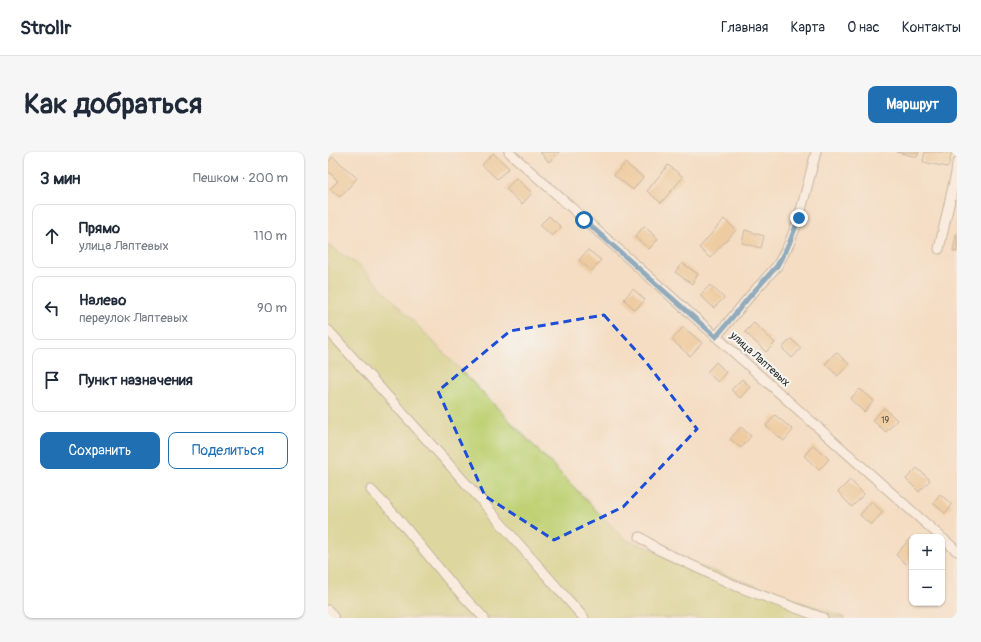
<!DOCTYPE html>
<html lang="ru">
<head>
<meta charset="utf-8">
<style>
  :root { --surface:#fff; --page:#f6f6f7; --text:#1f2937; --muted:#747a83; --line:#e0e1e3; --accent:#1f6fb2 }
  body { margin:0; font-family:Pangolin,sans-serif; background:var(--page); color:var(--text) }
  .controls { position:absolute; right:12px; bottom:12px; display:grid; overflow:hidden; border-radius:8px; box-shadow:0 1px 3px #0004 }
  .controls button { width:36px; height:36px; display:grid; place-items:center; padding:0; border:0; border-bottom:1px solid var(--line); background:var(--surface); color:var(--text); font:20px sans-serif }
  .stop { position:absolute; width:12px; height:12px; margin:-9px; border:3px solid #1f6fb2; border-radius:50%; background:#fff }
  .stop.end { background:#1f6fb2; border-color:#fff; box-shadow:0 1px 4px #0008 }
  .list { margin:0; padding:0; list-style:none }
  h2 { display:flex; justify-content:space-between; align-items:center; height:52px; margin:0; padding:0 16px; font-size:17px }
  h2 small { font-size:13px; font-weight:400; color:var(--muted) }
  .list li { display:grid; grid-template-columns:26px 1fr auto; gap:12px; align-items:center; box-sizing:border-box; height:64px; margin:0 8px 8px; padding:0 8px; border:1px solid var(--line); border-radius:8px }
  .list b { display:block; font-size:15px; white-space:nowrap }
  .list p { margin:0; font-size:13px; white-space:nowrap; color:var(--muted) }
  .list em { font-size:13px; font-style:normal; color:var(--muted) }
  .actions { display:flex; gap:8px; padding:12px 16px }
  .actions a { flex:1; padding:9px 0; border:1px solid var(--accent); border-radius:8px; text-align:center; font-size:14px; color:var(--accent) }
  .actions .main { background:var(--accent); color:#fff }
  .icon { flex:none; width:22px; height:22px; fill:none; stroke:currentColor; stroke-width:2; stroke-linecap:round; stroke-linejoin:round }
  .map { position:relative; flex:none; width:629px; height:466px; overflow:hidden; border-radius:8px }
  header { display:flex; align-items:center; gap:24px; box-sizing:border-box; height:56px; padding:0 20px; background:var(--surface); border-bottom:1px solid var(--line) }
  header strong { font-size:19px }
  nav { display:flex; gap:22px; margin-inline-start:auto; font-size:14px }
  .intro { display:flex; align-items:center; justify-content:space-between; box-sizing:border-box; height:96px; padding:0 24px }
  h1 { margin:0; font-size:28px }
  .button { padding:10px 18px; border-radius:8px; background:var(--accent); color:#fff; font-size:14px; font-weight:700 }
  main { display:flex; gap:24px; padding:0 24px }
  aside { flex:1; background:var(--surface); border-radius:8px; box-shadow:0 1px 3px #0004 }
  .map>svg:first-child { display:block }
  .green { fill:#c0d073; stroke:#767e4f }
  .building { fill:#e7b776 }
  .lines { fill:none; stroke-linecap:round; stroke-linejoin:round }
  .street-casing { stroke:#908476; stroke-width:11 }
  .street { stroke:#fff; stroke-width:9 }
  .route { stroke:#1f6fb2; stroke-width:5 }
  .marked { fill:none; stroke:#1d4ed8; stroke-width:3; stroke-dasharray:8 5; stroke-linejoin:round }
  .labels { text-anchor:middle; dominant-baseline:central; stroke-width:4; stroke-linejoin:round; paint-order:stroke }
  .number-label { font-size:9px; fill:#5a4e3e }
  .street-label { font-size:11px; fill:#2b2b2b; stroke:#f6f6f2 }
</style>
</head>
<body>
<header>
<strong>Strollr</strong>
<nav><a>Главная</a><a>Карта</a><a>О нас</a><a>Контакты</a></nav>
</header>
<div class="intro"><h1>Как добраться</h1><a class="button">Маршрут</a></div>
<main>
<aside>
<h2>3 мин<small>Пешком · 200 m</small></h2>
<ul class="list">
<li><svg class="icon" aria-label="ahead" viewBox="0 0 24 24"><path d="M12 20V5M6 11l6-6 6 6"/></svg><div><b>Прямо</b><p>улица Лаптевых</p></div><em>110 m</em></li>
<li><svg class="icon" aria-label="left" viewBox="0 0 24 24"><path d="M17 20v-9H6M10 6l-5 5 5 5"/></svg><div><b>Налево</b><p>переулок Лаптевых</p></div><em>90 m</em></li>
<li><svg class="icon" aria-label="arrive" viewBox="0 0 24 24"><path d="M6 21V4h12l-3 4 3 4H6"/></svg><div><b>Пункт назначения</b></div></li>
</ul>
<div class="actions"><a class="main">Сохранить</a><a>Поделиться</a></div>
</aside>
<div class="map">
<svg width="629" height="466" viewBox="0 0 629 466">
  <rect width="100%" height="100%" fill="#f6f6f2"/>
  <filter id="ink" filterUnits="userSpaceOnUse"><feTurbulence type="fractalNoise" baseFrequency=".025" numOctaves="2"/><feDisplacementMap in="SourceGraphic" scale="8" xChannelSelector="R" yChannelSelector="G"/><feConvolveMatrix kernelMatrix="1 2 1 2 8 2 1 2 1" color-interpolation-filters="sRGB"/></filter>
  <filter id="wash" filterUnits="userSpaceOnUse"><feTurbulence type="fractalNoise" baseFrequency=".012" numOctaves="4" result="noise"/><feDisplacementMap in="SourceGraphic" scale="16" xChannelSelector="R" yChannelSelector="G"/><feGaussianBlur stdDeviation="0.9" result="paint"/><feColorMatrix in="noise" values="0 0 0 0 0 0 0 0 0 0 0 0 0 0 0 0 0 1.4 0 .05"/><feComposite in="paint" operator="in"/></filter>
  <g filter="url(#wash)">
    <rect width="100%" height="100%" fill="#f4ddc2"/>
    <path class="green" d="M0,93L32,114L296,387L518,466H0Z"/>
    <g id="blocks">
      <path class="building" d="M212,0H231L221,10Z
        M569,0H591L589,5Z
        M597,0H624L620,15L595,10Z
        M165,1L181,16L169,27L154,13Z
        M5,5L29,26L12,45L2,37L10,29L0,19V10Z
        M297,11L315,25L305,38L286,23Z
        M340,13L355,25L333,51L319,39Z
        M188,26L204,41L194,52L178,37Z
        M221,64L233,75L224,84L212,73Z
        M396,67L408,78L382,106L371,96Z
        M316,74L330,87L321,97L307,85Z
        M417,78L436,84L433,96L414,91Z
        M628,82H629V100L625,99Z
        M260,98L273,108L264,119L251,108Z
        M354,111L370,122L364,132L347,120Z
        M382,133L396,146L386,156L372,143Z
        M305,137L317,148L307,158L296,147Z
        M426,171L447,191L438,200L417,180Z
        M355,175L374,191L362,204L344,188Z
        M463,187L473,196L464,206L454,196Z
        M508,200L521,212L510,224L497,212Z
        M388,210L398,220L390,230L379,220Z
        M414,227L422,235L412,246L403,238Z
        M532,237L546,249L536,260L522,247Z
        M556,256L569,268L558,280L544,268Z
        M447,263L465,278L456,289L438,274Z
        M413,275L423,284L413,296L402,287Z
        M485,293L501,307L491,318L476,304Z
        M589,316L602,328L591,340L578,327Z
        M522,328L536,342L524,355L510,340Z
        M612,342L624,353L617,361L605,351Z
        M543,350L555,360L543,373L532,363Z
        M582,386L584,388V405L578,412L568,403Z"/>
    </g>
  </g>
  <g filter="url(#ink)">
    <use href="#blocks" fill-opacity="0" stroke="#908476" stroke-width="1"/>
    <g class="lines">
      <defs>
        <path id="street" d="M181,0L613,385
          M611,97L628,21L629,11
          M0,178L153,348L182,382L256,466
          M388,185L422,144L449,114L461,92L471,66L488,0
          M43,338L68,364L123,431L156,466
          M312,385L329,397L408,434L495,466
          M614,386L629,399
          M0,458L6,466"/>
      </defs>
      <use href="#street" class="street-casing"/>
      <use href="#street" class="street"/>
    </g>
  </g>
  <g class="lines" filter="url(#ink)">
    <path class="route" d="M256,68L388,185L422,144L449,114L461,92L471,66"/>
  </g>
  <path d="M0 0H629V466H0ZM276,163L318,210L369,277L295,355L226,388L157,344L110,239L182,179Z" fill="#f4ddc2" fill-opacity=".55" fill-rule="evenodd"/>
  <path class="marked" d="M276,163L318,210L369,277L295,355L226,388L157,344L110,239L182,179Z"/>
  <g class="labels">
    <g class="number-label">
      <text x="557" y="268">19</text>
    </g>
    <g class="street-label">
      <text transform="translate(432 207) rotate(42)">улица Лаптевых</text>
    </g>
  </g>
</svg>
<div class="controls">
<button>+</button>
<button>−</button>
</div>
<div class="stop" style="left:256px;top:68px"></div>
<div class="stop end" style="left:471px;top:66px"></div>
</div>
</main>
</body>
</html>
